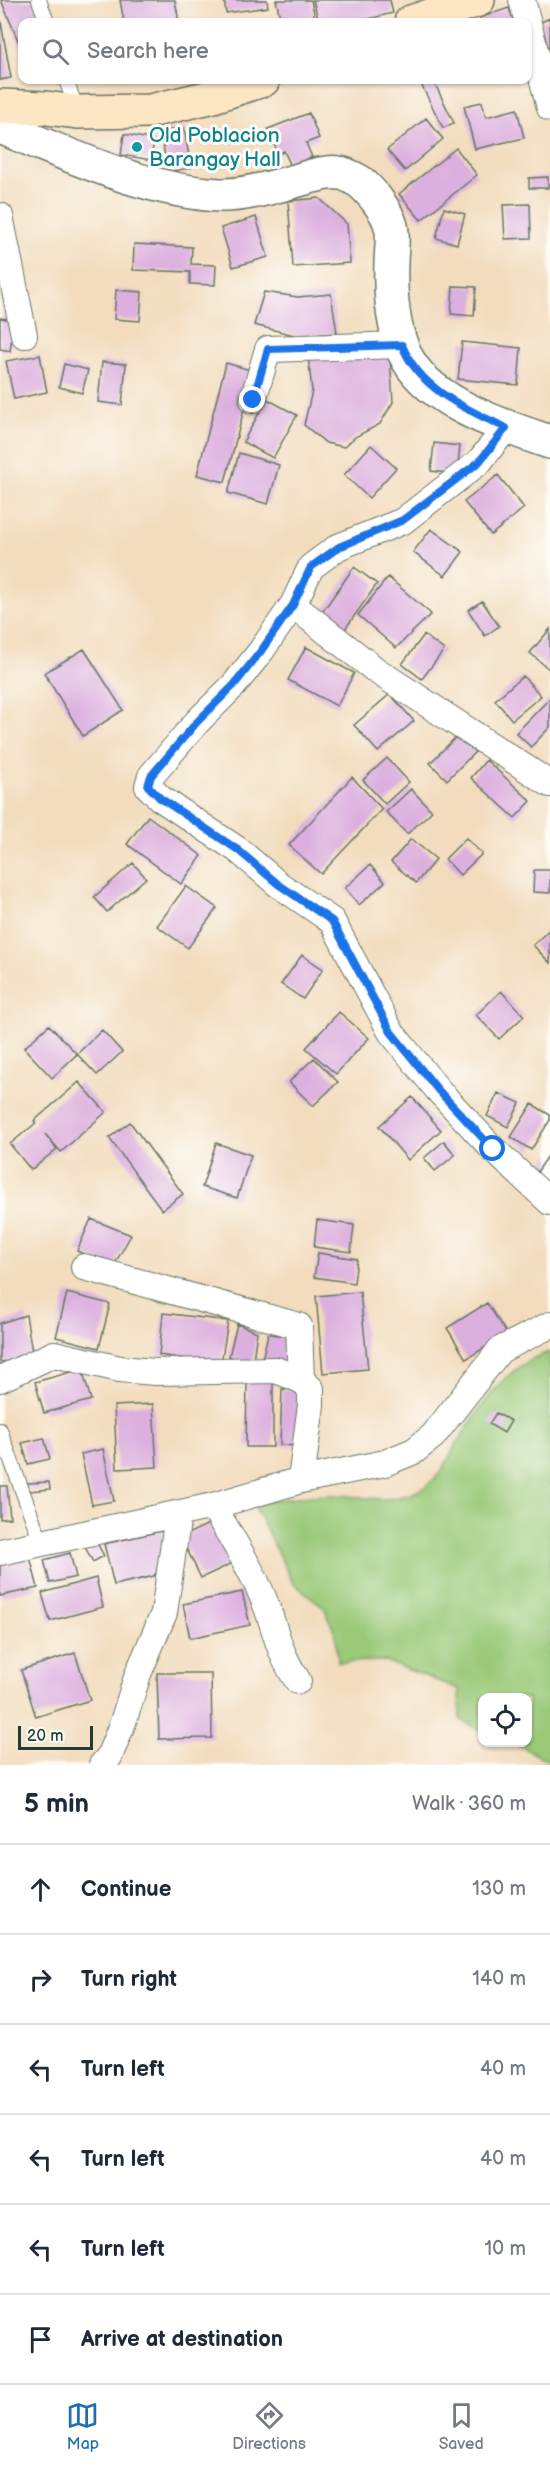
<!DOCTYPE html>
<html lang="en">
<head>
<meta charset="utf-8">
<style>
  :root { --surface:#fff; --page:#f2f2f3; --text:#1f2937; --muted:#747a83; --line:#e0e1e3; --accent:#1f6fb2 }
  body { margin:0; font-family:"Balsamiq Sans",sans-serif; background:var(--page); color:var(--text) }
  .controls { position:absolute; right:18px; bottom:18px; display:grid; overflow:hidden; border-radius:12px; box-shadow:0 2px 4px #0004 }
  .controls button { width:54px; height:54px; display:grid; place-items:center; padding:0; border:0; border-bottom:2px solid var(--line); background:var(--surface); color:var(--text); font:30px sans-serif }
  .scale { position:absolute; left:18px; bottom:15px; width:75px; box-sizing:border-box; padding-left:6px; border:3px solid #1f3d34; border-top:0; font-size:16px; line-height:21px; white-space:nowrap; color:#1f3d34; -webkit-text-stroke:4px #fdfcf7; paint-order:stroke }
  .stop { position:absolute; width:18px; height:18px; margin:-14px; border:4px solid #1a73e8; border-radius:50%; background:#fff }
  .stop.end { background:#1a73e8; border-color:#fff; box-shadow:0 2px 6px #0008 }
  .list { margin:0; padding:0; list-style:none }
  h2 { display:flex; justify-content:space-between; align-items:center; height:78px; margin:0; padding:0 24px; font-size:26px }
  h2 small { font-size:20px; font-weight:400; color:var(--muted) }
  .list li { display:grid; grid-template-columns:39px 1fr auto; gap:18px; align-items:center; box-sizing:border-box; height:90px; padding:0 24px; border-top:2px solid var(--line) }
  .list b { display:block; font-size:22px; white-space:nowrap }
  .list em { font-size:20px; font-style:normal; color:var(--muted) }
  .icon { flex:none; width:33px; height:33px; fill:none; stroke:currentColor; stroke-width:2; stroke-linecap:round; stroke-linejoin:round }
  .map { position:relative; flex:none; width:550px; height:1765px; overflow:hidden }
  .search { position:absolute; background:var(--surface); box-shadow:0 2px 4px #0004; left:18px; right:18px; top:18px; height:66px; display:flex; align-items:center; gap:15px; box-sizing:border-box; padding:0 21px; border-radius:12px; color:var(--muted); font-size:22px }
  .sheet { height:618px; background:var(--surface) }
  nav { display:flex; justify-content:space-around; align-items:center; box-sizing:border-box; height:84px; border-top:2px solid var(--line); background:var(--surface); font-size:16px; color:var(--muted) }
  nav a { display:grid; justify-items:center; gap:3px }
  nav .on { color:var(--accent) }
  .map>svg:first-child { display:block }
  .green { fill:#9ac978; stroke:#5c8356; stroke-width:1.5 }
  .building { fill:#dbafde }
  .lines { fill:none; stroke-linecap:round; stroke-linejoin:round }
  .service-casing { stroke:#697564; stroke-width:16 }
  .minor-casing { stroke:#697564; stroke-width:28 }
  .tertiary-casing { stroke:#697564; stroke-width:36 }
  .secondary-casing { stroke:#697564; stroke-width:36 }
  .service { stroke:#fff; stroke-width:14 }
  .minor { stroke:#fff; stroke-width:26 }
  .tertiary { stroke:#fff; stroke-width:33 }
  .secondary { stroke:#fce6c4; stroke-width:33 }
  .route { stroke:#1a73e8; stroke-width:8 }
  .culture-dot { fill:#0f9aa8; stroke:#fdfcf7; stroke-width:2 }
  .labels { text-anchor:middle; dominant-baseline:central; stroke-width:6; stroke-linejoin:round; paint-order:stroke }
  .culture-label { font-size:21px; fill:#0d838f; stroke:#fdfcf7; text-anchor:start }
</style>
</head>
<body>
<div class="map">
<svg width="550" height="1765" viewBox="0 0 550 1765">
  <rect width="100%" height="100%" fill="#fdfcf7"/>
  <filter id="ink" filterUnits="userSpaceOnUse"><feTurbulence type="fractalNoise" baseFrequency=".0167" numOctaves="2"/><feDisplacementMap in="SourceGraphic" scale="12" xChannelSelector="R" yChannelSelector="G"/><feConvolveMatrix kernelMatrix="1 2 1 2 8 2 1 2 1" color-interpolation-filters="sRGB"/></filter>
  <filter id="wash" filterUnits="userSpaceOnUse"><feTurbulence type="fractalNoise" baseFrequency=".008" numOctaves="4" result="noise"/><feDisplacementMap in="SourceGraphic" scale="24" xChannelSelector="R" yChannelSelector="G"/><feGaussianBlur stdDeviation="1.35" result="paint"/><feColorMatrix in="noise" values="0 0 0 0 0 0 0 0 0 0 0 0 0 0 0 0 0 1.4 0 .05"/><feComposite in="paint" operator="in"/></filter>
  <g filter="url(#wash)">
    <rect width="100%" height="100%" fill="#f2dcbd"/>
    <path class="green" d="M550,1352V1762L515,1743L528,1742V1698H482V1731L460,1719L459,1689L385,1661L338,1662L336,1635L324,1607L293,1583L254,1505C279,1499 303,1495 330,1495C362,1495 394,1507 423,1488C446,1472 447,1459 460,1438C484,1401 507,1365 550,1352Z"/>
    <g id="blocks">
      <path class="building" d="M1,0H34L43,22H22V50Z
        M120,0H175L179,22H124Z
        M224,0H267L268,7L226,13Z
        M276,0H311L316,22H281Z
        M313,0H390L393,13L356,22H319Z
        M509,8L514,22H481L479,18Z
        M0,17L11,78L0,80Z
        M550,18V51L539,23Z
        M425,80H433L454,123L443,128L420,82Z
        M482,102L486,117L517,109L524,138L475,149L464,106Z
        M309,113L319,138L306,143L312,157L291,166L284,151L278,154L268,129Z
        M426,118L443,139L405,171L387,150Z
        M184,128L191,168L167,172L161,131Z
        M124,134L154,140L151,160L121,155Z
        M456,148L477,175L421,220L399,194Z
        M548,177V188H529V178Z
        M319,198L347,224L350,263L293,267L288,201Z
        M530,204L531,238L505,239L503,205Z
        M444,208L465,214L457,244L436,238Z
        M256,217L268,257L233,267L221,228Z
        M134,244L192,247L191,264L216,265L215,285L190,284V272L133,270Z
        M453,286L476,287L474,316L451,314Z
        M116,290L142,292L140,321L114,319Z
        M264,292L298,297L331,294L337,333L298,336L254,325Z
        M0,318L14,320L10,351L0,349Z
        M462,342L521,348L518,385L458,379Z
        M40,355L47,392L14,399L6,361Z
        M308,355L390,356L393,402L380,424L355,437L344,447L326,443L304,425L312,391Z
        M102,362L126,364L122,405L98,402Z
        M226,363L254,371L225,482L197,475Z
        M64,364L88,370L82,393L59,387Z
        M267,399L297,415L273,458L243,442Z
        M434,443L460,446L457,474L431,471Z
        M371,445L396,468L369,498L344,475Z
        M239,453L279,465L268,504L228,493Z
        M498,475L524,508L491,535L464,502Z
        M431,529L463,552L445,576L413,552Z
        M354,567L377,584L343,632L320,615Z
        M388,577L431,614L396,648L358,615Z
        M482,601L499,626L485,636L468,610Z
        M550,629V670L530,653Z
        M424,635L444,650L422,679L402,664Z
        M306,647L354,673L337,706L288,680Z
        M84,649L123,710L83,736L44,673Z
        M523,676L541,696L512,720L495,700Z
        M390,694L414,721L378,752L354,725Z
        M550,698V727L531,747L516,733Z
        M458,735L475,752L447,780L430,763Z
        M387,758L409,782L385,804L363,780Z
        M486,760L531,801L515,818L471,778Z
        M352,777L382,809L321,874L289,845Z
        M411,789L432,811L407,834L386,812Z
        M148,816L202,856L181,884L127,844Z
        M466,838L482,854L460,875L445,859Z
        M411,839L436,859L416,883L391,862Z
        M133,863L146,878L107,912L94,897Z
        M370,865L385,882L359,905L345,888Z
        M534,870H550V893L533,892Z
        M186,886L217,908L188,948L157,926Z
        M550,929V963L533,945Z
        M302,955L323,969L303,999L281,984Z
        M501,991L524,1016L499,1039L476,1015Z
        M339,1012L369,1038L336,1074L306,1048Z
        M49,1025L77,1054L52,1078L24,1048Z
        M102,1030L122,1052L97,1075L77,1054Z
        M314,1058L338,1082L313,1106L289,1082Z
        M79,1082L106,1112L61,1152L45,1134L57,1149L31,1170L10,1144L36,1123L34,1121Z
        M498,1093L520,1103L508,1127L487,1116Z
        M412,1097L441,1130L408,1160L379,1126Z
        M532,1104L550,1115V1120L531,1150L511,1137Z
        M130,1122L183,1194L162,1210L109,1138Z
        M444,1141L455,1155L435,1171L424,1158Z
        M216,1143L251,1155L237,1198L202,1187Z
        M550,1153V1186L535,1175Z
        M91,1219L131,1235L113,1267L77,1251Z
        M317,1220L354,1225L351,1252L314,1247Z
        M318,1253L357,1259L354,1283L314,1277Z
        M360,1292L368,1369L323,1373L316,1296Z
        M67,1293L110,1304L99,1348L56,1337Z
        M487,1303L507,1334L466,1359L447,1328Z
        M163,1313L228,1321L221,1364L159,1355Z
        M26,1315L33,1358L0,1362V1323Z
        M237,1324L257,1332L252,1367L229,1356Z
        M268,1334L290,1336L289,1363L261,1364Z
        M82,1369L91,1400L44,1413L35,1382Z
        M247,1379H273V1447H246Z
        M282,1389L303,1390L301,1446L280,1445Z
        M153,1404L157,1467L117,1469L114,1406Z
        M496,1413L511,1421L504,1433L489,1424Z
        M44,1438L50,1459L28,1464L22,1443Z
        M103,1449L114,1501L92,1505L81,1454Z
        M49,1482L50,1489L30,1491L27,1483Z
        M0,1486H7L10,1518L0,1519Z
        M215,1521L235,1562L201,1578L181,1537Z
        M162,1531L168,1554L154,1576L114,1585L104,1544Z
        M96,1541L104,1556L93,1562L85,1547Z
        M29,1553L38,1588L0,1596V1560Z
        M70,1553L76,1577L50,1583L44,1560Z
        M96,1578L103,1607L50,1621L42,1593Z
        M242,1592L250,1625L190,1638L183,1604Z
        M75,1653L90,1700L36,1717L21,1670Z
        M157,1673H211L212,1738L159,1739Z"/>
    </g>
  </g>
  <g filter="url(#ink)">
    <use href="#blocks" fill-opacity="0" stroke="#697564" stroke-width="1.5"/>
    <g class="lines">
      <defs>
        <path id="service" d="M39,0L47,22
          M66,80L77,110
          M0,1430L41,1542"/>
        <path id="minor" d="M522,0L550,108
          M0,216L24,335
          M253,400L268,349L402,345
          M506,428L479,462L403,521L338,547L311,567L293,605L261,651L234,685L197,722L151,776L148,786L160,798L238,850L278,884L332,921L391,1032L438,1090L493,1149L550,1202
          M293,605L377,671L550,784
          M84,1267L299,1326L301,1380
          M0,1379L54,1354L120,1369L155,1372L276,1370L301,1380L311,1389V1405L301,1480
          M213,1506C231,1538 253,1570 266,1605C277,1634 279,1654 298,1681
          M0,1552L213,1506L301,1480L385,1463L414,1451L433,1436L500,1350L550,1325
          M102,1765L109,1757L123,1722L138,1674L164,1613L178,1515"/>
        <path id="tertiary" d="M0,127C70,155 144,191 220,195C242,196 274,187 295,181C309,177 325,171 339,173C345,173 355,179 360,182C372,192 387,211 391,226C394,237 391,252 391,263C390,294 392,331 408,360C433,404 505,427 550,442"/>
        <path id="secondary" d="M411,22L478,0
          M0,106L46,108L77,112L150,111L210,97L263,80"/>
      </defs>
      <use href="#service" class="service-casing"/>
      <use href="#minor" class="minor-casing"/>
      <use href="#tertiary" class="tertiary-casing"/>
      <use href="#secondary" class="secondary-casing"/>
      <use href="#service" class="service"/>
      <use href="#minor" class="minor"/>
      <use href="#tertiary" class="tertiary"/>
      <use href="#secondary" class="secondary"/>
    </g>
  </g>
  <g class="lines" filter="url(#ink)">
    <path class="route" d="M253,400L268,349L402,345C420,390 465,408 506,428L479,462L403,520L339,547L311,567L293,605L261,651L234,685L197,722L151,776L148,786L160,798L238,850L278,884L332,921L391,1032L438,1090L493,1149"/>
  </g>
  <circle class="culture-dot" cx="137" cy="147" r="6"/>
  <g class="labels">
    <g class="culture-label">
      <text x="149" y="135">Old Poblacion<tspan x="149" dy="24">Barangay Hall</tspan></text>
    </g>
  </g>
</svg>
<div class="controls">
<button><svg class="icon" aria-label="locate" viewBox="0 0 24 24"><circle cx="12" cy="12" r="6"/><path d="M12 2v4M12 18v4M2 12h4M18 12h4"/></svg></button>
</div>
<div class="scale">20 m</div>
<div class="stop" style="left:493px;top:1149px"></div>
<div class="stop end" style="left:253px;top:400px"></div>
<div class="search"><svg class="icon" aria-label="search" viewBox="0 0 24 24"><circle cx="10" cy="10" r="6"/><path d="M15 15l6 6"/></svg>Search here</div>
</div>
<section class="sheet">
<h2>5 min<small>Walk · 360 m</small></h2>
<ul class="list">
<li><svg class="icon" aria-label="ahead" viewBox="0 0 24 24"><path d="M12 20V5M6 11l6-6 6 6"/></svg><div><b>Continue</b></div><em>130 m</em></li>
<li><svg class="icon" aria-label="right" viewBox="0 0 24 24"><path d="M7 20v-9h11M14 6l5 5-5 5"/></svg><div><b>Turn right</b></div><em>140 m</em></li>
<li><svg class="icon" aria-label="left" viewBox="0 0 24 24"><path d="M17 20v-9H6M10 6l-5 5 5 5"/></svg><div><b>Turn left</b></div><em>40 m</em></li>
<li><svg class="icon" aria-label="left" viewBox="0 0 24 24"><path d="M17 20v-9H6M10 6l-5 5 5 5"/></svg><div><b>Turn left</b></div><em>40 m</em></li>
<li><svg class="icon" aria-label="left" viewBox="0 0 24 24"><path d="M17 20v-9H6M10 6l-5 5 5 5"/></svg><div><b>Turn left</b></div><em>10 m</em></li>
<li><svg class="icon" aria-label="arrive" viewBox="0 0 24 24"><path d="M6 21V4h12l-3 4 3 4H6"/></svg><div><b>Arrive at destination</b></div></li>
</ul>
</section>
<nav>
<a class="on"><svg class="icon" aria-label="map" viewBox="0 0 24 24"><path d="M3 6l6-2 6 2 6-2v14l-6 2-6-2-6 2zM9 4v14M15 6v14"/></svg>Map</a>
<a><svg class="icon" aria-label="directions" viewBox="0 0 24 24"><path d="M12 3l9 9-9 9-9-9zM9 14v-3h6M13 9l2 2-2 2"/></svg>Directions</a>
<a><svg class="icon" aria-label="saved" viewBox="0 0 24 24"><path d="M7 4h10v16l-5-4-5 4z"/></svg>Saved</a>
</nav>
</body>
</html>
